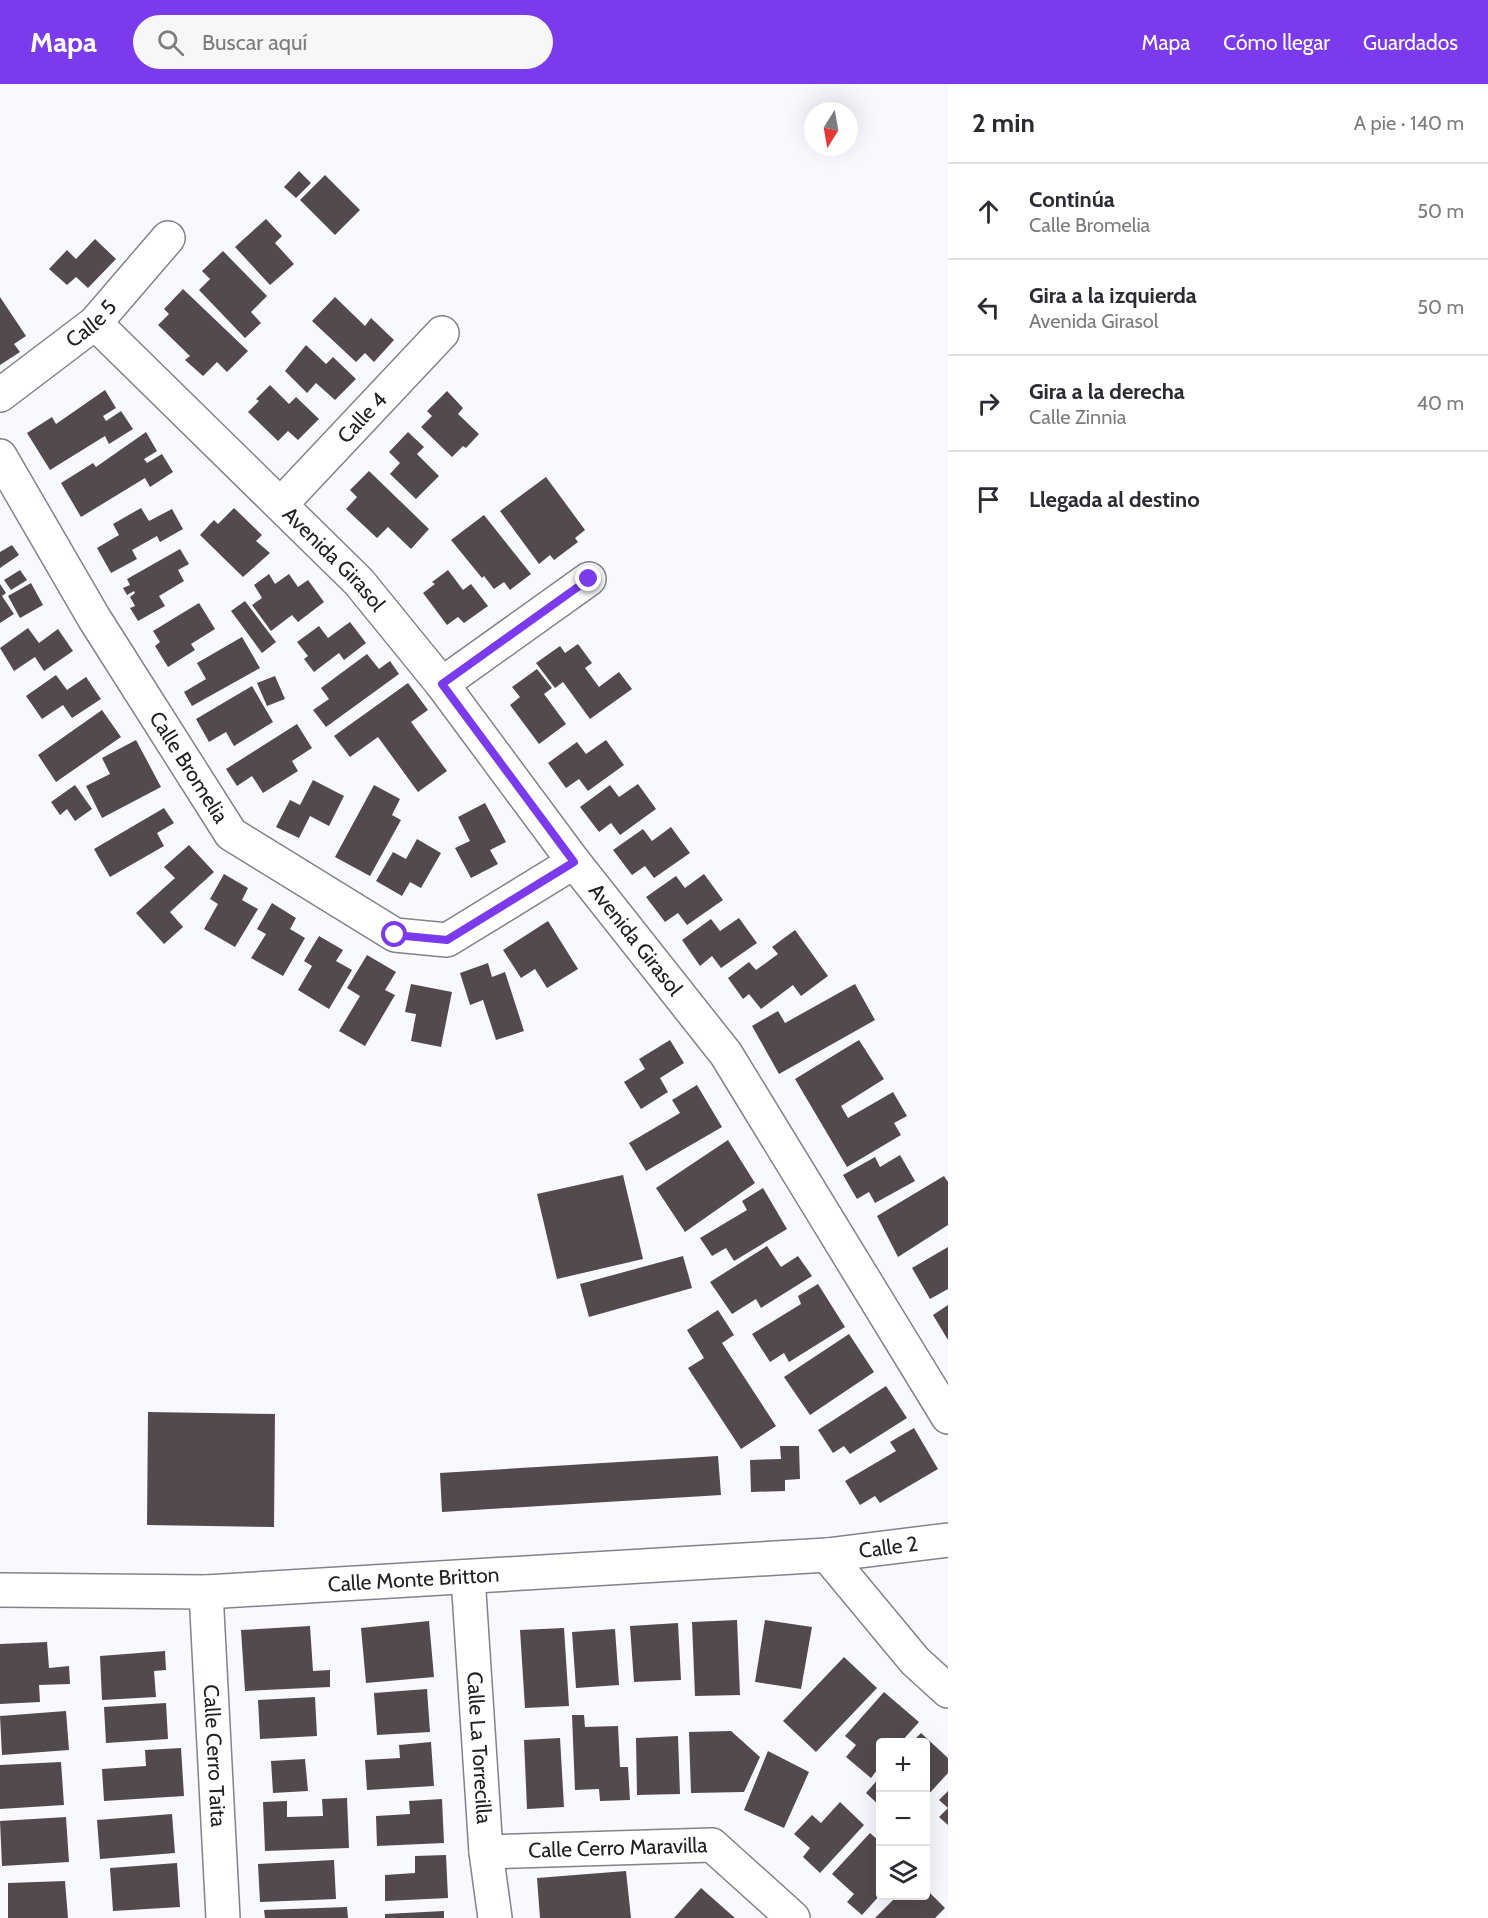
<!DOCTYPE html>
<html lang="es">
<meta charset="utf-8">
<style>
:root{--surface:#fff;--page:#f7f7f7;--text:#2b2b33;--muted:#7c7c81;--line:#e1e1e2;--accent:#7c3aed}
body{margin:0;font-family:Cabin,sans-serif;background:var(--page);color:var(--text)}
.controls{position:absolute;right:18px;bottom:18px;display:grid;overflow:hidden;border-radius:6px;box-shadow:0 6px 24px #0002}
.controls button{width:54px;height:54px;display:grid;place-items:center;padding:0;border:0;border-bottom:2px solid var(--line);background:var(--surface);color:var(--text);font:30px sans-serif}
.compass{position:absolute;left:804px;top:18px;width:54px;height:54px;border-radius:50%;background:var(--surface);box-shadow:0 6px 24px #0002;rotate:191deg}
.stop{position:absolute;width:18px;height:18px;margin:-14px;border:4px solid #7c3aed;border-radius:50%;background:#fff}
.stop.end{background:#7c3aed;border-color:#fff;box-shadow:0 2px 6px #0008}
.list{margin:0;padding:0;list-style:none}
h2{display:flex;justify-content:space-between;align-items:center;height:78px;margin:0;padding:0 24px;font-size:26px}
h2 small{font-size:20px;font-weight:400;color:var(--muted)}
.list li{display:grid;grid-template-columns:39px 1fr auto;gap:18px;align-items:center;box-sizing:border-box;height:96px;padding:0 24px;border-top:2px solid var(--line)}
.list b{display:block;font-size:22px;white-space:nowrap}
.list p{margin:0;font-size:20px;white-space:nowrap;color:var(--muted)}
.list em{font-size:20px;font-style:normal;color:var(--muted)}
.icon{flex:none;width:33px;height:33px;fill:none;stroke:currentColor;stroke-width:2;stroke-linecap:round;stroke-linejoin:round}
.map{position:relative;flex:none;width:948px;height:1834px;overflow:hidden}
header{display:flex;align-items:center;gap:36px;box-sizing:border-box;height:84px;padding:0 30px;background:var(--accent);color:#fff}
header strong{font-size:28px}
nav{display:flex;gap:33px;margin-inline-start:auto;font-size:21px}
.search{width:420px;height:54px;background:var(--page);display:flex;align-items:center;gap:15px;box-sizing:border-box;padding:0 21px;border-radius:33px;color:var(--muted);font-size:22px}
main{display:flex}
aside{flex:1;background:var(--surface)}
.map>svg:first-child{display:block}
.building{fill:#524a4d}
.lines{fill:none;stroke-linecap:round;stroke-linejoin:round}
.minor-casing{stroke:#81838b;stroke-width:36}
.minor{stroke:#fff;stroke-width:33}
.route{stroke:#7c3aed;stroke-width:8}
.labels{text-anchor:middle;stroke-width:6;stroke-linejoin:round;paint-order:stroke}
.street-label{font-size:21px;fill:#212124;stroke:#fff}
</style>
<header>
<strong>Mapa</strong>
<div class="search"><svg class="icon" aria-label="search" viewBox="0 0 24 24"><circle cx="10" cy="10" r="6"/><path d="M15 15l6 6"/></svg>Buscar aquí</div>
<nav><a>Mapa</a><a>Cómo llegar</a><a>Guardados</a></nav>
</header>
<main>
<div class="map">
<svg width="948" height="1834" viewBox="0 0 948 1834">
<rect width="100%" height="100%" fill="#f8f9fe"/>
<path class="building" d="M 299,87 L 311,99 L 296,114 L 284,103 Z
M 325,91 L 360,126 L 335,151 L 300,116 Z
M 266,135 L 282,152 L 275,159 L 294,180 L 270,201 L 235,163 Z
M 95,155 L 116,175 L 88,204 L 76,193 L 67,201 L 49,185 L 67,166 L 76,175 Z
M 223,167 L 267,212 L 251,228 L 261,239 L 245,254 L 199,206 L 210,195 L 202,187 Z
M 183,205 L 248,267 L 227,288 L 217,278 L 203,292 L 185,276 L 190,272 L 158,241 L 169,230 L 164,225 Z
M 0,213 L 26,252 L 14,260 L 20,268 L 0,281 Z
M 335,213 L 365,242 L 371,234 L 394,256 L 374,278 L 365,269 L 356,278 L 312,237 Z
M 306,261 L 326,280 L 333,273 L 356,295 L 335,316 L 316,299 L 307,309 L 285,287 Z
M 270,301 L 289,320 L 296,313 L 319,335 L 298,356 L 288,347 L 278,357 L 248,328 L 259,317 L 256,315 Z
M 105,306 L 116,324 L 103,332 L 106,337 L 121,327 L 133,345 L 109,360 L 105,352 L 50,386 L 27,349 L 52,333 L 56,340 Z
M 447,307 L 463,324 L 458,330 L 479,350 L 466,364 L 463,362 L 452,373 L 421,343 L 432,332 L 427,327 Z
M 146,348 L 157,367 L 144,375 L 147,379 L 162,370 L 173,388 L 150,403 L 145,394 L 81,433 L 61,399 L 93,379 L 96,383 Z
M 408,348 L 424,363 L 417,370 L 439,392 L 416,415 L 390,390 L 400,379 L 389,368 Z
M 369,387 L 429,445 L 411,465 L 388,443 L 377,454 L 346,425 L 357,413 L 350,406 Z
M 546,393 L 585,446 L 575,454 L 578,458 L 554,476 L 550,471 L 539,480 L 500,427 Z
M 141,424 L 149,437 L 172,425 L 183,445 L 160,458 L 157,452 L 132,466 L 137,475 L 111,489 L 97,464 L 119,451 L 113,440 Z
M 234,424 L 262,451 L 256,457 L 270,469 L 243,493 L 200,451 L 214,436 L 218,440 Z
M 484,431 L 531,490 L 510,506 L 504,498 L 494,505 L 484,492 L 482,494 L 451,456 Z
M 12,461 L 19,471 L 0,484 L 0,468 Z
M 180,465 L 189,480 L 178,486 L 184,497 L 159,512 L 165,522 L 138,537 L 130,524 L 135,522 L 130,513 L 135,509 L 134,507 L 127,511 L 123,504 L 130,501 L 127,495 Z
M 20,486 L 27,496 L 11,506 L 4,496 Z
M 448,486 L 463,506 L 471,500 L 488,522 L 464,539 L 458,533 L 447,541 L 423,509 L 435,500 L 432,498 Z
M 269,490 L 275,500 L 289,490 L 298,503 L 308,496 L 324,518 L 298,538 L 292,531 L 271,547 L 252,521 L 262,514 L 254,501 Z
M 31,499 L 43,521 L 20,534 L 8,512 Z
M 0,500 L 6,509 L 2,512 L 14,530 L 0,539 Z
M 245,517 L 276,558 L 262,569 L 231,527 Z
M 199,519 L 215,545 L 191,560 L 195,566 L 168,583 L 155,562 L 160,558 L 153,547 Z
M 350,538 L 366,559 L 344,576 L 339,569 L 314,588 L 304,575 L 308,572 L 297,558 L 319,542 L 328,554 Z
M 28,544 L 39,559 L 58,545 L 73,567 L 44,587 L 35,573 L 14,587 L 0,564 Z
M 242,553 L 260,584 L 192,622 L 184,608 L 206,595 L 197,579 Z
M 578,560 L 592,579 L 585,584 L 599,603 L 619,588 L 632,605 L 590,635 L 563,598 L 555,604 L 536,579 L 560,562 L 565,569 Z
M 367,570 L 379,585 L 390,577 L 399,590 L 326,643 L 313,626 L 329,615 L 321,604 Z
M 537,585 L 552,604 L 544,610 L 566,640 L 539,660 L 510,621 L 520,613 L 512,603 Z
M 56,591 L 67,606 L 86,593 L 101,615 L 72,634 L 63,621 L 42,635 L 26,612 Z
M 275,592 L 285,615 L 267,622 L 257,599 Z
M 408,599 L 428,626 L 411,638 L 447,687 L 418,708 L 378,653 L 350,673 L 334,652 Z
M 252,602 L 273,638 L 234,662 L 226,648 L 209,658 L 196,635 Z
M 102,626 L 121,653 L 56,698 L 38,671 Z
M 297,640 L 312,664 L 292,677 L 298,687 L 263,709 L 252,692 L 237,702 L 226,685 Z
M 136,656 L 161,703 L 102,734 L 86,702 L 110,690 L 102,674 Z
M 606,656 L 624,681 L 588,707 L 579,695 L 566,704 L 548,679 L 577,658 L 586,670 Z
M 313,696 L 344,712 L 329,742 L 310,732 L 299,754 L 276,743 L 290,716 L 300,721 Z
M 638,700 L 656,725 L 620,751 L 611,739 L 599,748 L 580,723 L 610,701 L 619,713 Z
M 75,701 L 92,725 L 75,737 L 67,725 L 60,731 L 51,718 Z
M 374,701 L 400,715 L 392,731 L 401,736 L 370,792 L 335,773 Z
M 485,719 L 506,758 L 490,766 L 498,780 L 471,794 L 455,764 L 470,757 L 458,733 Z
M 164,724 L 174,739 L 157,749 L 164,762 L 110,793 L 94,765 Z
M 671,743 L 690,769 L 654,794 L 645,782 L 632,791 L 613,766 L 643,745 L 652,757 Z
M 417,755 L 441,769 L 421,804 L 410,798 L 402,812 L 376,797 L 393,768 L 406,775 Z
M 189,761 L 214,788 L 170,828 L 183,843 L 164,860 L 136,829 L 175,794 L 164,783 Z
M 224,790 L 248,804 L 242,816 L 258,825 L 235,863 L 204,845 L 218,820 L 210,815 Z
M 704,790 L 723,816 L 687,841 L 678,829 L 665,838 L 646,813 L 676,792 L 685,804 Z
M 272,819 L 296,834 L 290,845 L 305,854 L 283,892 L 251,874 L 266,850 L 257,845 Z
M 739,834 L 757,859 L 721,884 L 712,872 L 700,882 L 682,856 L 711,835 L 720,847 Z
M 548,837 L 578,885 L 547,904 L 535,885 L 521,894 L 503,866 Z
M 795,846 L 828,892 L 801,912 L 793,901 L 761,925 L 749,910 L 743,915 L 728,894 L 749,878 L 756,886 L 778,870 L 772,863 Z
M 319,852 L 343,866 L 336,877 L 352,886 L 329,925 L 298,906 L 312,882 L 304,877 Z
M 367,871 L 396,888 L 385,906 L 395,911 L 365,962 L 339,947 L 360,912 L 347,904 Z
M 488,879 L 492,893 L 505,888 L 524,947 L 496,956 L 483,916 L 470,921 L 460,889 Z
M 411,900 L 452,908 L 441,963 L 411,957 L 416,930 L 405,928 Z
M 855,900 L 875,936 L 779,990 L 752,942 L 778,927 L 785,939 Z
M 670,956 L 684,979 L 660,994 L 668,1008 L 641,1025 L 624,998 L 645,985 L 639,975 Z
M 859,956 L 884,995 L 841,1022 L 848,1034 L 893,1008 L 907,1032 L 894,1039 L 901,1051 L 847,1083 L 795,995 Z
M 697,1001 L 722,1043 L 646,1087 L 629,1059 L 680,1029 L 672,1016 Z
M 728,1056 L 755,1099 L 685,1148 L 656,1104 Z
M 900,1071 L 915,1097 L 875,1119 L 869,1108 L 857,1115 L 843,1091 L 875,1073 L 880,1083 Z
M 623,1091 L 643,1175 L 557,1195 L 537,1110 Z
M 944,1092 L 948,1098 L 948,1141 L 898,1173 L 877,1132 Z
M 763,1104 L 787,1145 L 734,1177 L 726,1164 L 712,1172 L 700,1154 L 747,1126 L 742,1117 Z
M 767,1162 L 781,1183 L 798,1172 L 812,1192 L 761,1224 L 756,1215 L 732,1230 L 710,1198 Z
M 948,1163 L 948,1205 L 930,1215 L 912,1184 Z
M 683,1172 L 692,1204 L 589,1233 L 580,1200 Z
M 818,1200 L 845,1243 L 789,1278 L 784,1269 L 770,1278 L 752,1250 L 801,1220 L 798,1212 Z
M 948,1221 L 948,1256 L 933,1231 Z
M 718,1226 L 734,1251 L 722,1259 L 776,1342 L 741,1365 L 688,1284 L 704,1274 L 687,1246 Z
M 849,1250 L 874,1288 L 810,1331 L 784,1293 Z
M 886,1302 L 907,1334 L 850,1370 L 844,1362 L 833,1369 L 818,1346 Z
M 148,1328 L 275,1330 L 274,1443 L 147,1441 Z
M 914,1344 L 938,1385 L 880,1419 L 875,1412 L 860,1421 L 845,1397 L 896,1367 L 890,1358 Z
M 780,1362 L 799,1362 L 800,1395 L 785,1396 L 785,1407 L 751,1408 L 750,1376 L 781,1375 Z
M 718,1372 L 721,1411 L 442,1428 L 440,1389 Z
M 737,1536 L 740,1611 L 695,1612 L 692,1538 Z
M 765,1536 L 812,1543 L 801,1605 L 755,1598 Z
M 429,1537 L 434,1593 L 366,1599 L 361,1544 Z
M 678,1539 L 681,1596 L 634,1598 L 630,1542 Z
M 310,1542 L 313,1587 L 330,1586 L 330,1603 L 245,1607 L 241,1546 Z
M 564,1544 L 569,1622 L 525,1624 L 520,1546 Z
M 615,1545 L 619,1601 L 576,1604 L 572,1548 Z
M 47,1558 L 49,1584 L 69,1582 L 70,1600 L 39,1601 L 40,1618 L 0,1620 L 0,1560 Z
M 165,1567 L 166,1586 L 154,1587 L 156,1613 L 102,1616 L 100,1572 Z
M 844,1573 L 877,1604 L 816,1668 L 783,1637 Z
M 427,1605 L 430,1648 L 377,1651 L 374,1609 Z
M 884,1608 L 919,1638 L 901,1658 L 880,1658 L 880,1682 L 871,1694 L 846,1673 L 856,1661 L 845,1652 Z
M 315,1613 L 317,1652 L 260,1655 L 258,1616 Z
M 166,1619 L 168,1655 L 106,1659 L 104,1623 Z
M 66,1627 L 69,1666 L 2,1671 L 0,1632 Z
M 572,1631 L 584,1631 L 585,1643 L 618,1642 L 620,1683 L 628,1683 L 630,1716 L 600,1717 L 599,1705 L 575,1706 Z
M 731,1647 L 760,1673 L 744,1708 L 691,1709 L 689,1648 Z
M 921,1649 L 948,1674 L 948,1689 L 926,1713 L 926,1658 L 912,1658 Z
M 678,1652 L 680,1710 L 637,1711 L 636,1654 Z
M 560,1654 L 564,1723 L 527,1725 L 524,1656 Z
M 431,1658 L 434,1702 L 367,1706 L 365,1676 L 400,1674 L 399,1661 Z
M 181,1664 L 184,1712 L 104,1717 L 102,1685 L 146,1682 L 145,1666 Z
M 768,1667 L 809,1688 L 784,1744 L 744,1726 Z
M 305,1675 L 308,1707 L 273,1709 L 271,1677 Z
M 61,1678 L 64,1721 L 0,1725 L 0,1681 Z
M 880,1693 L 880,1722 L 866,1709 Z
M 948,1707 L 948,1741 L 939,1733 L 948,1724 L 939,1716 Z
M 347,1714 L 349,1764 L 265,1767 L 263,1718 L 287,1717 L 287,1733 L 323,1732 L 322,1715 Z
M 442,1715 L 444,1759 L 377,1762 L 376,1732 L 410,1730 L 409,1717 Z
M 840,1718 L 864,1741 L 820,1789 L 803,1773 L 810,1764 L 794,1750 L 812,1731 L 821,1739 Z
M 172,1730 L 175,1769 L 100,1775 L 97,1736 Z
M 66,1733 L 69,1778 L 2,1782 L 0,1737 Z
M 870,1749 L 880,1758 L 880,1811 L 862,1831 L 847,1818 L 854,1810 L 832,1790 Z
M 446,1771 L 448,1814 L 385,1817 L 385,1791 L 415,1789 L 415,1772 Z
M 334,1776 L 336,1815 L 260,1818 L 258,1780 Z
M 177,1779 L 180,1823 L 113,1827 L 110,1784 Z
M 626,1787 L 631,1834 L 540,1834 L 537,1794 Z
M 65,1797 L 68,1834 L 8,1834 L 8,1799 Z
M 701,1804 L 735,1834 L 674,1834 Z
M 926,1805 L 945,1824 L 935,1834 L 875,1834 L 897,1812 L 926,1812 Z
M 347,1823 L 348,1834 L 265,1834 L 264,1826 Z
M 444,1827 L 444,1834 L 385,1834 L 385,1830 Z"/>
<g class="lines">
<g class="minor-casing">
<g id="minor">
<path id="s1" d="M 95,239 L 359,498 L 442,600 L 574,778 L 726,970 L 948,1333"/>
<path id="s2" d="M 0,311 L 95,239 L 168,154"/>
<path id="s3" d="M 0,372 L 94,534 L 231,750 L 395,851 L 447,856 L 574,778"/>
<path id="s4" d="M 282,419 L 442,249"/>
<path d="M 442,600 L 589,495"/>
<path d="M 827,1471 L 915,1577 L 948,1607"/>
<path id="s5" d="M 468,1493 L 486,1768 L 495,1834"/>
<path id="s6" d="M 0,1506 L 206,1508 L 827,1471 L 948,1456"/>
<path id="s7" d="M 206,1508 L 223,1834"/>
<path id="s8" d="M 486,1768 L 712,1761 L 793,1834"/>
</g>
</g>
<use href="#minor" class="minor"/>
</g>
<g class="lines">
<path class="route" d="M 395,851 L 447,856 L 574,778 L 442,600 L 589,495"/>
</g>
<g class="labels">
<g class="street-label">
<text dy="7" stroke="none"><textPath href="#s2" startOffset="116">Calle 5</textPath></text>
<text dy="7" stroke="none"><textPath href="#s4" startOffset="117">Calle 4</textPath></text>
<text dy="7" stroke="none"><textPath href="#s1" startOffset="336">Avenida Girasol</textPath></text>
<text dy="7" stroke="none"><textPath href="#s3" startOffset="364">Calle Bromelia</textPath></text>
<text dy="7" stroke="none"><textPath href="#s1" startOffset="822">Avenida Girasol</textPath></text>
<text dy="7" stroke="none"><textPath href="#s6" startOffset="890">Calle 2</textPath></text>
<text dy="7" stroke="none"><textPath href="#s6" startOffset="414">Calle Monte Britton</textPath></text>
<text dy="7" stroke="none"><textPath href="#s5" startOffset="171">Calle La Torrecilla</textPath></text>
<text dy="7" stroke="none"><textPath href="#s7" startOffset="164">Calle Cerro Taita</textPath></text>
<text dy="7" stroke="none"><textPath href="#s8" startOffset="132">Calle Cerro Maravilla</textPath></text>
</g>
</g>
</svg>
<div class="controls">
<button>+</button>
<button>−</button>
<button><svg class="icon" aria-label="layers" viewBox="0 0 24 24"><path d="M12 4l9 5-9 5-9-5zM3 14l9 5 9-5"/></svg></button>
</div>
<svg class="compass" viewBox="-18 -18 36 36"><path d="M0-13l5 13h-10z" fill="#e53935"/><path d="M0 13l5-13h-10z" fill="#7c7c81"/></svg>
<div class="stop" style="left:395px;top:851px"></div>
<div class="stop end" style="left:589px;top:495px"></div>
</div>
<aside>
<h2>2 min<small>A pie · 140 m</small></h2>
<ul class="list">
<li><svg class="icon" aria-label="ahead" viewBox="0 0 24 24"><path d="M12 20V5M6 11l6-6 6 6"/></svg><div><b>Continúa</b><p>Calle Bromelia</p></div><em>50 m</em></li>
<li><svg class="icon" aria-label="left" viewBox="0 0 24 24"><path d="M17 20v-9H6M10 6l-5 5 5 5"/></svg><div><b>Gira a la izquierda</b><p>Avenida Girasol</p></div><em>50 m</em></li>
<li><svg class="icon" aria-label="right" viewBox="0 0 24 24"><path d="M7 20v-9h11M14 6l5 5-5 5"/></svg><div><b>Gira a la derecha</b><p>Calle Zinnia</p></div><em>40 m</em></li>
<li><svg class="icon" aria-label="arrive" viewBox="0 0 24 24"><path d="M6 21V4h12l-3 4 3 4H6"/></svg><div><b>Llegada al destino</b></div></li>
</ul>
</aside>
</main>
